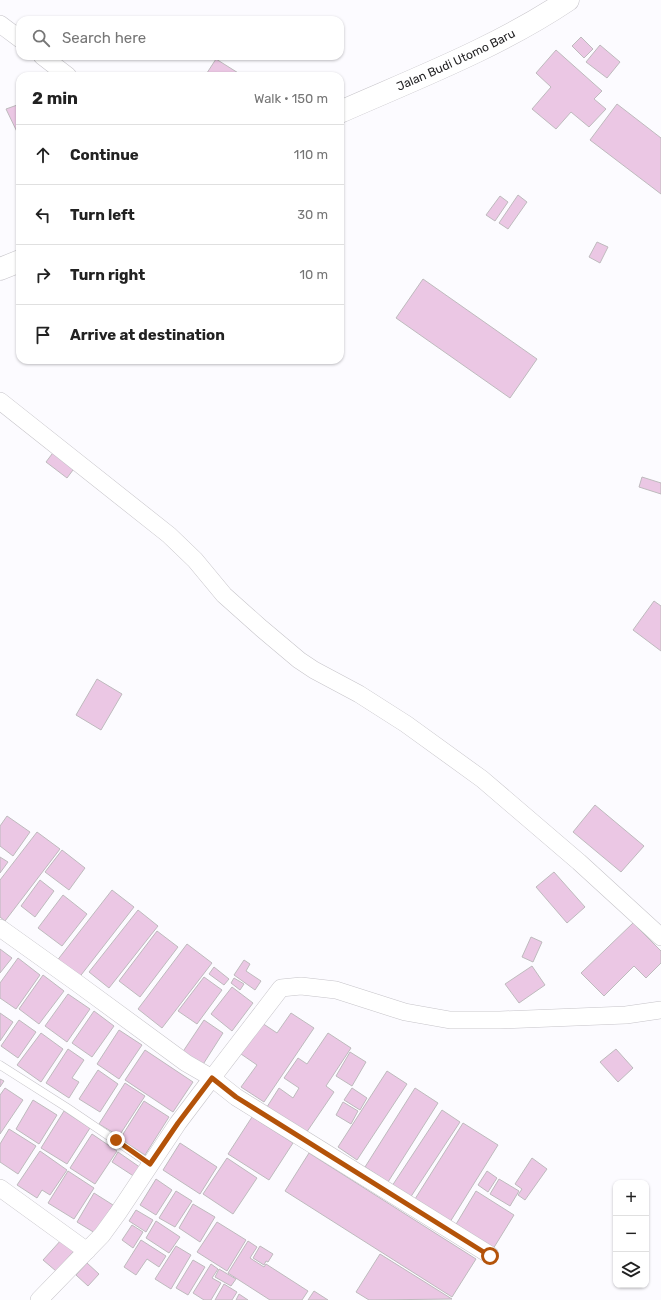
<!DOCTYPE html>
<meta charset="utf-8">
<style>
:root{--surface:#fff;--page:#f2f2f2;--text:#222;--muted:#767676;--line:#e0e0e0}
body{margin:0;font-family:Rubik,sans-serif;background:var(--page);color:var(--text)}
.controls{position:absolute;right:12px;bottom:12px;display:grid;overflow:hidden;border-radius:8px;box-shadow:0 1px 3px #0004}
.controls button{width:36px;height:36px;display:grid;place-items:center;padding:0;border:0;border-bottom:1px solid var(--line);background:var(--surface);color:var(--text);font:20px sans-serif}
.stop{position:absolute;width:12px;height:12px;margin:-9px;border:3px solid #b45309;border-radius:50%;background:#fff}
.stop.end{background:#b45309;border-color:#fff;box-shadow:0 1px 4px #0008}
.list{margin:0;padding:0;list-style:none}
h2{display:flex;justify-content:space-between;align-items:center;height:52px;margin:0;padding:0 16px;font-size:17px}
h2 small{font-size:13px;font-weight:400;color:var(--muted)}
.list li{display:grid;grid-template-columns:26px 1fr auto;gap:12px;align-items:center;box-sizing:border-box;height:60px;padding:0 16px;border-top:1px solid var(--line)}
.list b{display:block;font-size:15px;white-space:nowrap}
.list em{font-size:13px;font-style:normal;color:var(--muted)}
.icon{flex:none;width:22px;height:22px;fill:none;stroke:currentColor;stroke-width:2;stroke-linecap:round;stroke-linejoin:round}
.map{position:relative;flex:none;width:661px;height:1300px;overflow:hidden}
.search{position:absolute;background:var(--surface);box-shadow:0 1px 3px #0004;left:16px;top:16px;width:328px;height:44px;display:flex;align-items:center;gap:10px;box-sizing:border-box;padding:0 14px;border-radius:12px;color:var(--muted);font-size:15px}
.panel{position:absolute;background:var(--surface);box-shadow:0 1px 3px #0004;left:16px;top:72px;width:328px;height:292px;border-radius:12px}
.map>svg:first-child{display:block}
.building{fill:#ebc7e4;stroke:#bebabd}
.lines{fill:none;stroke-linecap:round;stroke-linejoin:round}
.lane-casing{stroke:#c6c4c9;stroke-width:9}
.street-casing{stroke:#c6c4c9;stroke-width:18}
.secondary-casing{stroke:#c6c4c9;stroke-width:23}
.lane{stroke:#fff;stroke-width:8}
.street{stroke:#fff;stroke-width:17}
.secondary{stroke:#fff;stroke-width:22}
.route{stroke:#b45309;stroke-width:5}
.labels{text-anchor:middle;stroke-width:4;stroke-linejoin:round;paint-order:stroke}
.street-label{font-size:12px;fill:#1f1e20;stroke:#fcfbff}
</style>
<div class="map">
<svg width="661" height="1300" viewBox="0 0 661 1300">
<rect width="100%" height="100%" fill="#fcfbff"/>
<path class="building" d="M 581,37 L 593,49 L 584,58 L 572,46 Z
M 600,45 L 620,62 L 607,78 L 586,62 Z
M 556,50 L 602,91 L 594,99 L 606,109 L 589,127 L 571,112 L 556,129 L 532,109 L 551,87 L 536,73 Z
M 216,59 L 243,76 L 205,76 Z
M 20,104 L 20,138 L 6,109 Z
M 617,104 L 661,138 L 661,194 L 590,140 Z
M 518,195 L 527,202 L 508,229 L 499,223 Z
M 500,196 L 508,202 L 495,221 L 486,215 Z
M 597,242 L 608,247 L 600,263 L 589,257 Z
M 423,279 L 537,359 L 510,398 L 396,318 Z
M 55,450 L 76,466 L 67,478 L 46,462 Z
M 642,477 L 661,483 L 661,494 L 639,487 Z
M 654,601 L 661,606 L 661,651 L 633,630 Z
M 97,679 L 122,694 L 101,730 L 76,715 Z
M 595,805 L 644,846 L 621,872 L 573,832 Z
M 7,816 L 30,832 L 13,856 L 0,846 L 0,826 Z
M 37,832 L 60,849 L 5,921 L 0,917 L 0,880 Z
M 62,850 L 85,868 L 69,890 L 45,872 Z
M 0,857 L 8,862 L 0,873 Z
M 554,872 L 585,907 L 567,923 L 536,887 Z
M 40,880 L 54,891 L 35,917 L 21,906 Z
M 112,890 L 134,907 L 78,979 L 56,962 Z
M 63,895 L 87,914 L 62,946 L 38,928 Z
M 138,910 L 158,926 L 109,988 L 89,972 Z
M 633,923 L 661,951 L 661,963 L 646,978 L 634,966 L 604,996 L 581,973 Z
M 157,931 L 178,947 L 140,997 L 119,981 Z
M 531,937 L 542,942 L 533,962 L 522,957 Z
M 187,944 L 212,963 L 162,1028 L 138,1009 Z
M 0,949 L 12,958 L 0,973 Z
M 18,958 L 40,975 L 16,1009 L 0,998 L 0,983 Z
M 244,960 L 250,964 L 246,971 L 261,981 L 255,990 L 234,975 Z
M 532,966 L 545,985 L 519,1003 L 505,984 Z
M 214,967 L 229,979 L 224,985 L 209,974 Z
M 43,975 L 64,991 L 39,1024 L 19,1009 Z
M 204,977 L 222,990 L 197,1024 L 178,1011 Z
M 234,978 L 244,984 L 240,990 L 231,983 Z
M 232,987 L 253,1003 L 232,1031 L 211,1014 Z
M 68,994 L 90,1009 L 67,1042 L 45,1026 Z
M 94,1011 L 114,1026 L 92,1057 L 72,1043 Z
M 0,1013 L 13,1022 L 0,1041 Z
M 291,1013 L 314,1028 L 264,1102 L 241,1087 L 257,1065 L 241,1054 L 262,1023 L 277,1033 Z
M 19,1020 L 36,1032 L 18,1058 L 1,1046 Z
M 204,1020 L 223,1033 L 202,1066 L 182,1053 Z
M 119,1030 L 142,1045 L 119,1079 L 97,1064 Z
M 41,1033 L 63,1049 L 41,1082 L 17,1065 Z
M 328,1033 L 351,1048 L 326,1086 L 334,1092 L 304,1136 L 265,1110 L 279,1088 L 293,1098 L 299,1088 L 284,1078 L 298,1058 L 307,1064 Z
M 68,1049 L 84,1060 L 72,1078 L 79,1082 L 69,1098 L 46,1083 Z
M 616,1049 L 633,1068 L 618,1082 L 600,1062 Z
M 145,1050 L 193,1082 L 173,1112 L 125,1080 Z
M 350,1052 L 366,1062 L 352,1086 L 336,1076 Z
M 98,1070 L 118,1084 L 100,1112 L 79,1099 Z
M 387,1071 L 407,1084 L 357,1160 L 338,1147 Z
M 0,1079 L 4,1081 L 0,1087 Z
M 125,1083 L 145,1096 L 119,1136 L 99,1124 Z
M 5,1088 L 23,1100 L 0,1134 L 0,1095 Z
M 352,1088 L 367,1098 L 360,1110 L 344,1100 Z
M 415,1088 L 438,1103 L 388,1182 L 365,1167 Z
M 33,1100 L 57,1115 L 39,1144 L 16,1129 Z
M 144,1101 L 169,1117 L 145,1155 L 120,1139 Z
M 343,1102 L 358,1111 L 351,1124 L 336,1115 Z
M 442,1110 L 460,1122 L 410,1198 L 392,1186 Z
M 64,1111 L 90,1128 L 67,1164 L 41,1148 Z
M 252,1117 L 293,1143 L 269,1180 L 228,1154 Z
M 463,1123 L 498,1145 L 450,1222 L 415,1199 Z
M 9,1129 L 36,1146 L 18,1174 L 0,1162 L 0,1144 Z
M 92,1134 L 117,1151 L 95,1184 L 70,1168 Z
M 180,1143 L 217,1167 L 200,1194 L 163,1170 Z
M 40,1151 L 67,1170 L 50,1195 L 42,1190 L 37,1198 L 17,1185 Z
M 118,1152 L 141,1168 L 135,1177 L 112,1162 Z
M 309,1153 L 476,1259 L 452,1297 L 285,1191 Z
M 227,1158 L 257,1178 L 233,1214 L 203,1194 Z
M 532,1158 L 547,1169 L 525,1200 L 518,1195 L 522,1189 L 515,1184 Z
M 68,1171 L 94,1188 L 74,1219 L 48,1203 Z
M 487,1171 L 497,1178 L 488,1192 L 478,1185 Z
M 156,1179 L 172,1190 L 156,1215 L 140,1205 Z
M 499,1179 L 519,1191 L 510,1206 L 490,1194 Z
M 176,1191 L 192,1201 L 175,1227 L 159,1218 Z
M 476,1191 L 514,1215 L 493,1249 L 455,1226 Z
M 94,1193 L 113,1205 L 95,1233 L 77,1222 Z
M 193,1204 L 215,1217 L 200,1242 L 179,1228 Z
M 136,1210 L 153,1220 L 146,1232 L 129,1221 Z
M 156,1221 L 180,1237 L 169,1253 L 146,1238 Z
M 217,1222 L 246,1240 L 227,1271 L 197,1252 Z
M 132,1225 L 143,1232 L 133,1248 L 122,1240 Z
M 62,1239 L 75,1250 L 56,1271 L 43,1260 Z
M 141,1240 L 166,1256 L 159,1267 L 147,1259 L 136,1275 L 124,1267 Z
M 248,1241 L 257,1247 L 250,1258 L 264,1267 L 266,1264 L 308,1291 L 302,1300 L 270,1300 L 228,1273 Z
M 176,1246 L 191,1255 L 171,1289 L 155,1279 Z
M 260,1246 L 273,1254 L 268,1262 L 266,1261 L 264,1265 L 253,1258 Z
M 380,1254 L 452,1299 L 369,1300 L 356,1292 Z
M 193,1260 L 205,1267 L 188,1295 L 176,1288 Z
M 87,1263 L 99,1274 L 88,1286 L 76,1275 Z
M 211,1264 L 218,1269 L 212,1278 L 221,1283 L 211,1300 L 204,1300 L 193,1293 Z
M 219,1269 L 236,1279 L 231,1286 L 215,1277 Z
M 224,1284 L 237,1292 L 232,1300 L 215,1300 Z
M 314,1291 L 328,1300 L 308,1300 Z
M 239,1294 L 248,1300 L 236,1300 Z"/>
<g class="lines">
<g class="lane-casing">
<path id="lane" d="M 0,1065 L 66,1107 L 150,1164"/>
</g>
<g class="street-casing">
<path id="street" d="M 0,24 L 20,39
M 42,56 L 68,76
M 0,401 L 169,535 L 195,560 L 224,595 L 261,628 L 299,660 L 314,670 L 359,694 L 406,724 L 482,779 L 579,862 L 661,937
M 0,928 L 77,983 L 186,1063 L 212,1078 L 178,1123 L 118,1213 L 102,1235 L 39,1300
M 0,1188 L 87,1251
M 490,1255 L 236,1097 L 212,1078 L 281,988 L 301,986 L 336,990 L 405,1012 L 450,1020 L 500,1020 L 626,1015 L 661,1010"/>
</g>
<g class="secondary-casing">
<g id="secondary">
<path id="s1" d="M 340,112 C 417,78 498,47 568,0"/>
<path d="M 0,269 L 20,261"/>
</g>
</g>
<use href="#lane" class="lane"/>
<use href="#street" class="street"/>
<use href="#secondary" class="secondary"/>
</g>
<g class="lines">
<path class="route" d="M 116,1140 L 150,1164 L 178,1123 L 212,1078 L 236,1097 L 490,1256"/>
</g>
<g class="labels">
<g class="street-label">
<text dy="4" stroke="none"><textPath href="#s1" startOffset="127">Jalan Budi Utomo Baru</textPath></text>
</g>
</g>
</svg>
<div class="controls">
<button>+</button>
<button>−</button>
<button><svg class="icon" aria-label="layers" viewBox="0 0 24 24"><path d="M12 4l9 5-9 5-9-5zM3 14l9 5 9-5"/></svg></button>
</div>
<div class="stop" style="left:490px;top:1256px"></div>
<div class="stop end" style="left:116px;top:1140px"></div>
<div class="search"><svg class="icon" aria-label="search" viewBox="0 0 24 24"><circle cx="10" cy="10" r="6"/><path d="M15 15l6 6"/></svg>Search here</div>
<section class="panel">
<h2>2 min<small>Walk · 150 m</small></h2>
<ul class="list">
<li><svg class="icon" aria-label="ahead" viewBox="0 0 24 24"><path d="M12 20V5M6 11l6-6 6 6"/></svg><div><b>Continue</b></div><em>110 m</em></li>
<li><svg class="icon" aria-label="left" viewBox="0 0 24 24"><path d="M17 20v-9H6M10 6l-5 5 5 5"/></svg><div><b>Turn left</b></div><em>30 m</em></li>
<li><svg class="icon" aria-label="right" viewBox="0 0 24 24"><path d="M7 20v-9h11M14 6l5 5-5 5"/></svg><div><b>Turn right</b></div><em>10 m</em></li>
<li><svg class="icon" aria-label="arrive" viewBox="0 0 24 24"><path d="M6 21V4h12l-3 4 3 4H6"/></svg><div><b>Arrive at destination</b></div></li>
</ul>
</section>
</div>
